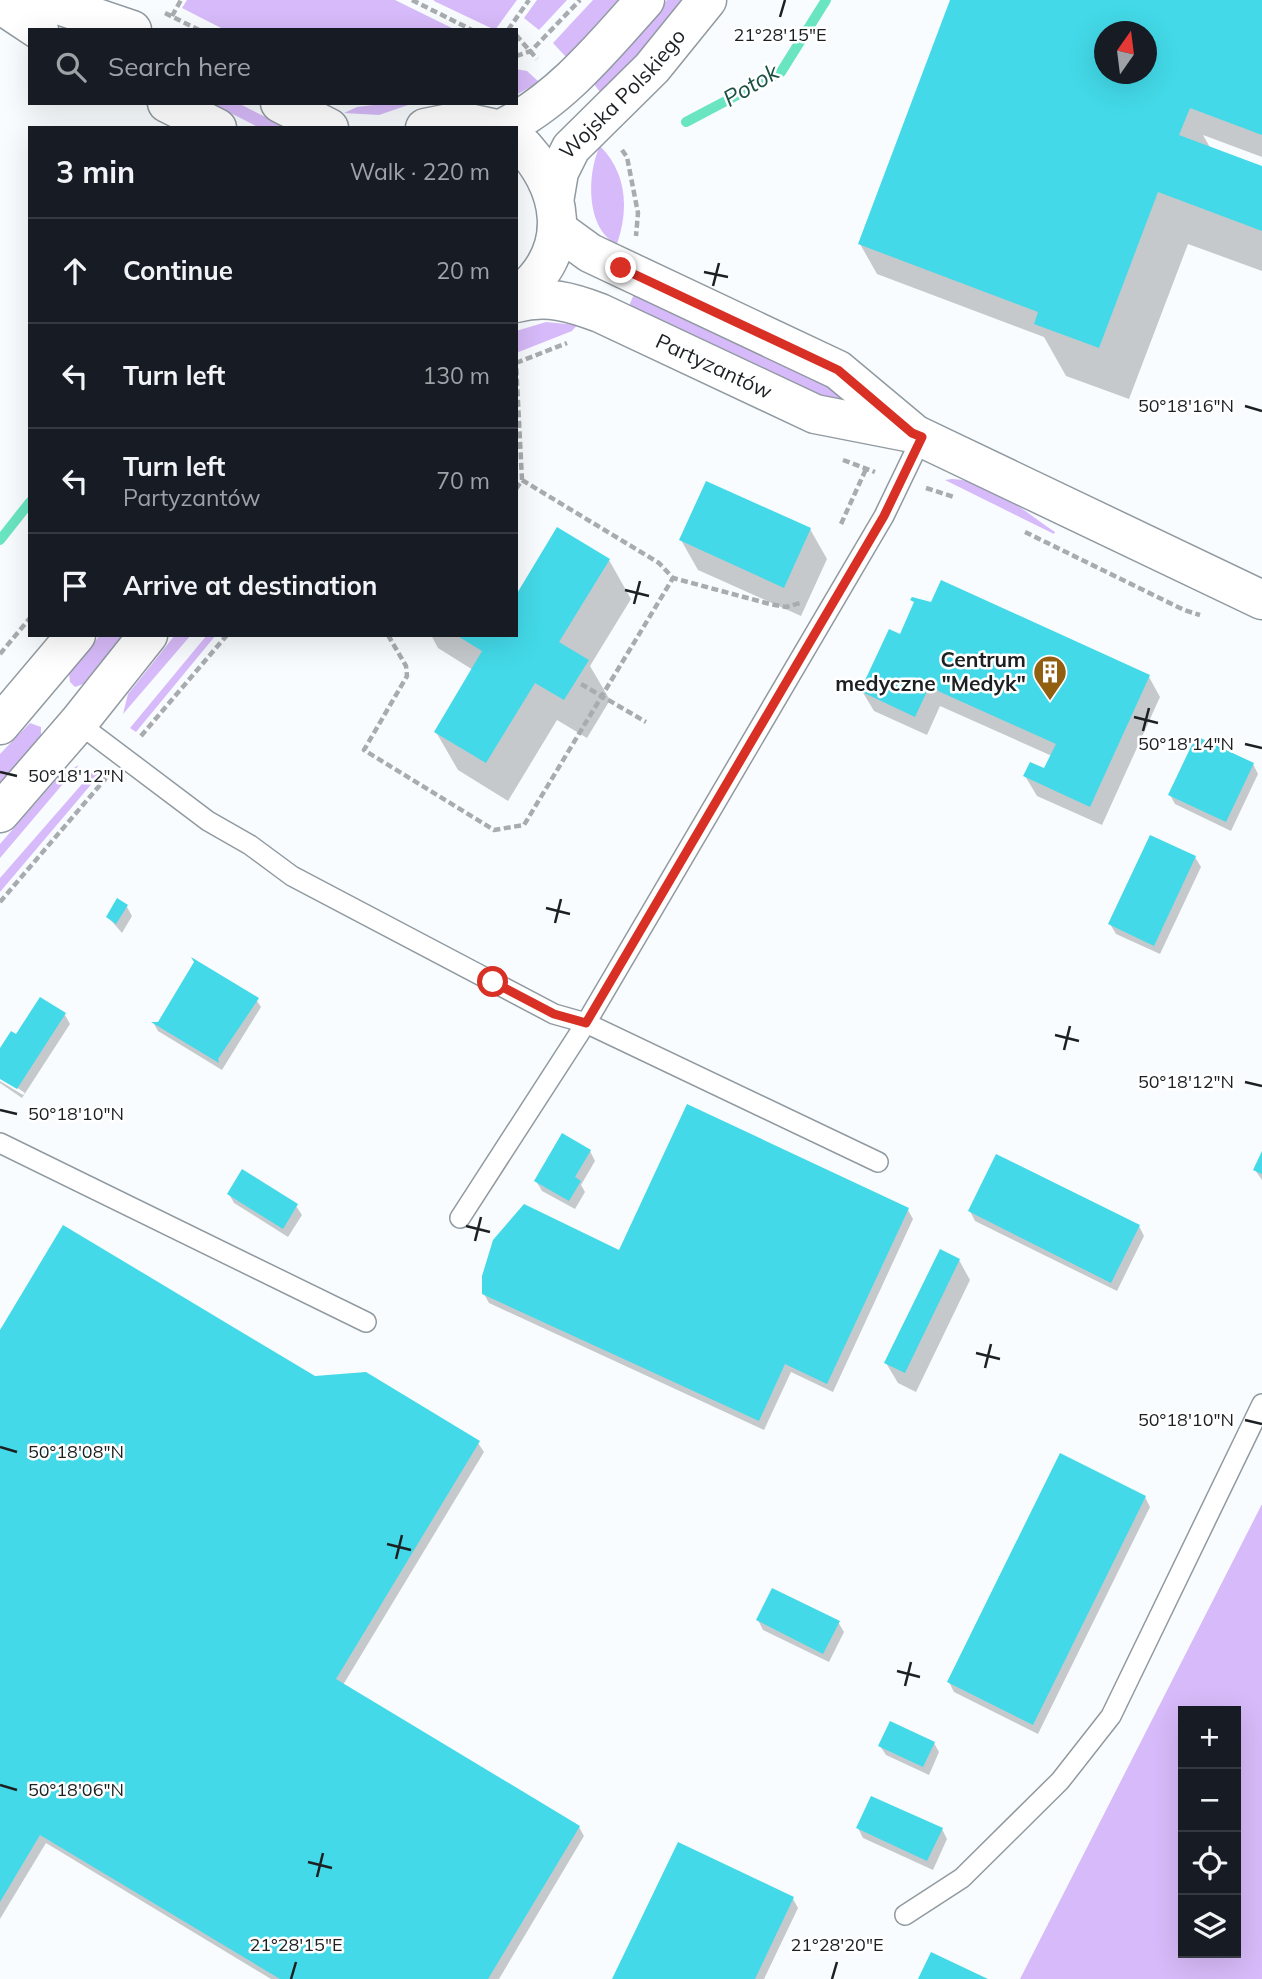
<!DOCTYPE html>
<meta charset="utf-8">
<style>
:root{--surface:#171b24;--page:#20242c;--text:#f1f3f6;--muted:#9ea1a6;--line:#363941}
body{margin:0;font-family:Mulish,sans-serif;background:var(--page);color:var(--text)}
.controls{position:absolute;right:21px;bottom:21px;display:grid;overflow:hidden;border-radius:0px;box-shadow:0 7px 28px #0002}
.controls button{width:63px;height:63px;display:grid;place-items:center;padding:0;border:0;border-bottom:2px solid var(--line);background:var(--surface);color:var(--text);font:35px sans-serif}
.compass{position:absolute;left:1094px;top:21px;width:63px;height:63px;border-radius:50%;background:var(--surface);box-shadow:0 7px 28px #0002;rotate:14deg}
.stop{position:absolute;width:21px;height:21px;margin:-16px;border:5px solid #d93025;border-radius:50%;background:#fff}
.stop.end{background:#d93025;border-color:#fff;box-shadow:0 2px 7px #0008}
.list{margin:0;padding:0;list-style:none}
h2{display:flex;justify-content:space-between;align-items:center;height:91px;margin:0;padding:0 28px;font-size:30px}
h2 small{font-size:23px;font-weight:400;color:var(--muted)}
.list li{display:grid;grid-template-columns:46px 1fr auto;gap:21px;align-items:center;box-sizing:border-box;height:105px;padding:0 28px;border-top:2px solid var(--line)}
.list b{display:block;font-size:26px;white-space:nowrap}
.list p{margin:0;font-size:23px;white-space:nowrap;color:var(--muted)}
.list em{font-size:23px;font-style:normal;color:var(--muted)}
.icon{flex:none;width:38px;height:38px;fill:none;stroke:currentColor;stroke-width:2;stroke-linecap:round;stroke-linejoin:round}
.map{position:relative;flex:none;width:1262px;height:1979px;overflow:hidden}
.search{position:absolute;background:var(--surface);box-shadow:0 7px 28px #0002;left:28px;top:28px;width:490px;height:77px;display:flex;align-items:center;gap:18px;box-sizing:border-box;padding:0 24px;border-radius:0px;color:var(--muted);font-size:26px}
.panel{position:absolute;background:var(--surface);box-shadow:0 7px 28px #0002;left:28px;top:126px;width:490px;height:511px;border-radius:0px}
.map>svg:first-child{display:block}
.green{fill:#d7baf9;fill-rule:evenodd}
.shadow{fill:#0003;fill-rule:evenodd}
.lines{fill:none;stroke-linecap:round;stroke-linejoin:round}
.stream{stroke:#6ae5c1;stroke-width:10}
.building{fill:#43d9e8;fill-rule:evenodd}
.lane-casing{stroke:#909aa0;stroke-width:22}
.secondary-casing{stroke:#909aa0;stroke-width:41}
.path{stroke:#a8acaf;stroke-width:4.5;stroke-dasharray:7 3.5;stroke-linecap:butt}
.lane{stroke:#fff;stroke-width:19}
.secondary{stroke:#fff;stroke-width:38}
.route{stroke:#d93025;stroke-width:9}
.ticks{fill:none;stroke:#1c2022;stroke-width:2.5}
.labels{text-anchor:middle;stroke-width:5;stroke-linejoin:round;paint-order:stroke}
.street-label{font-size:21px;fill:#1c2022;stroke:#fff}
.poi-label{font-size:21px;font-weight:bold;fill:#1c2022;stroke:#fff;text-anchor:end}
.water-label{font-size:23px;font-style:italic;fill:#1c5142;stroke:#fff}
.ticks-label{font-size:18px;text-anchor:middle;fill:#1c2022;stroke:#fff;stroke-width:5;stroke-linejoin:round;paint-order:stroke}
</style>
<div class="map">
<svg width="1262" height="1979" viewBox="0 0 1262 1979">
<rect width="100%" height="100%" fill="#f8fcff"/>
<path class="green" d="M 187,0 L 395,0 L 456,30 L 225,30 L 182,8 Z
M 517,0 L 495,30 L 434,1 L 434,0 Z
M 537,0 L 567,0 L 539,30 L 524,18 Z
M 593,0 L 618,0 L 566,57 L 553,43 Z
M 667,0 L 684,0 L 641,51 L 600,92 L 593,83 L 640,35 Z
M 516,69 L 527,71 L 539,82 L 516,95 Z
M 211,103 L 238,103 L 287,128 L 260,128 Z
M 390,103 L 414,103 L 379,115 L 344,113 L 357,107 Z
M 600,146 C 627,173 629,209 617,244 C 585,229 587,172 600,146 Z
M 634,294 L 850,397 L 845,407 L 629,306 Z
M 546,322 L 577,325 L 572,331 L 516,353 L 516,331 Z
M 952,479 C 990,480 1025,512 1055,532 L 1054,534 L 945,480 Z
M 100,635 L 126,635 L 86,683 L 75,687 L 70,682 L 69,674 Z
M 175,635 L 191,635 L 123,714 L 128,694 Z
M 207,635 L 216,635 L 136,732 L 130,728 Z
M 30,723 L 41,727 L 41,736 L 0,784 L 0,754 Z
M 79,765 L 0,858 L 0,844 L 60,775 Z
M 96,768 L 100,769 L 100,774 L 0,892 L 0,878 Z
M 1262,1504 L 1262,1979 L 1020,1979 ZM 1183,1711 L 1236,1711 L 1236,1953 L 1183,1953 Z"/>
<path class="shadow" d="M 952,0 L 1262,0 L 1262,157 L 1203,135 L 1211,149 L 1262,168 L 1262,271 L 1188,244 L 1129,399 L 1066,376 L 1044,337 L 877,274 L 860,244 ZM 1104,32 L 1146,32 L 1146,74 L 1104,74 Z
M 810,529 L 827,559 L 801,616 L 698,570 L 681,540 Z
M 609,560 L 631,599 L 590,666 L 610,700 L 587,738 L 557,720 L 508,801 L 458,770 L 436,732 L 473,670 L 438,648 L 431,635 L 516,635 Z
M 901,637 L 1149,677 L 1160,697 L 1102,825 L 1037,796 L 1025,776 L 1045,771 L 1052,756 L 940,706 L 927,735 L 874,711 L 862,691 Z
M 1253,764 L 1258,774 L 1231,831 L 1175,804 L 1170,795 Z
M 1195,857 L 1201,867 L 1160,954 L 1116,934 L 1110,924 Z
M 127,907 L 132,916 L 122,933 L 108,917 Z
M 255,998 L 261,1007 L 222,1070 L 158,1031 L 154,1024 Z
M 65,1015 L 70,1024 L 22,1098 L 0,1083 L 0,1081 L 23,1095 L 25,1093 L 0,1076 L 0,1051 L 16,1036 Z
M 590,1151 L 595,1161 L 581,1185 L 585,1192 L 575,1209 L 542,1191 L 536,1181 Z
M 1262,1155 L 1262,1180 L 1255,1170 Z
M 229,1194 L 296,1206 L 302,1215 L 288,1237 L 234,1203 Z
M 908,1210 L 913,1219 L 833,1392 L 791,1372 L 764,1430 L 489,1303 L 484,1294 Z
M 970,1211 L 1139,1226 L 1144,1236 L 1117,1291 L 975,1221 Z
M 959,1260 L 970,1280 L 916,1392 L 898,1383 L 886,1363 Z
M 0,1333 L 315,1378 L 478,1443 L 484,1452 L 343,1685 L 579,1827 L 584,1836 L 499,1979 L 271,1979 L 46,1843 L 0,1919 Z
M 1145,1497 L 1150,1507 L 1038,1734 L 954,1692 L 949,1682 Z
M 758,1620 L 838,1622 L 844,1632 L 829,1662 L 763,1630 Z
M 934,1743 L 939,1752 L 929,1775 L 886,1755 L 880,1746 Z
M 858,1828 L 942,1829 L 947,1839 L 933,1870 L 863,1838 Z
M 793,1899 L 798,1908 L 764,1979 L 614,1979 Z"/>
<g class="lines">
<path class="stream" d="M 686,122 L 781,72 L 826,0
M 0,540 L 30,502"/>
</g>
<path class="building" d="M 950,0 L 1262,0 L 1262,135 L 1190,108 L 1179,135 L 1262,166 L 1262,231 L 1158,192 L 1099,348 L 1034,324 L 1038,312 L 858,244 ZM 1104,32 L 1146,32 L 1146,74 L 1104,74 Z
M 706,481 L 811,528 L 784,588 L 679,540 Z
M 557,527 L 610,559 L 559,642 L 589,660 L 564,700 L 535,683 L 486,763 L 434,732 L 482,651 L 456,635 L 516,635 L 516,595 Z
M 941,580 L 1150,675 L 1090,807 L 1023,776 L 1030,762 L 1044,768 L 1056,744 L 929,687 L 915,717 L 860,691 L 889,629 L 900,634 L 914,602 L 910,600 L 912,597 L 931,602 Z
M 1196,736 L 1254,763 L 1226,822 L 1168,795 Z
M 1150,835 L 1196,856 L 1154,946 L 1108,924 Z
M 117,898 L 128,905 L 116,924 L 106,917 Z
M 191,957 L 259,998 L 218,1059 L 219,1063 L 151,1022 L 158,1022 L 194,962 Z
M 40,997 L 66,1013 L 17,1089 L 0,1079 L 0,1048 L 11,1031 L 16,1034 Z
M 687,1104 L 909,1208 L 827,1384 L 785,1364 L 759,1421 L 482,1294 L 482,1276 L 493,1240 L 524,1204 L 619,1250 Z
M 562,1133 L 591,1150 L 575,1177 L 581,1181 L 569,1201 L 534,1181 Z
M 1262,1151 L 1262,1174 L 1253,1170 Z
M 996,1154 L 1140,1225 L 1111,1283 L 968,1211 Z
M 242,1169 L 298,1204 L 283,1229 L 227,1194 Z
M 63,1225 L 315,1376 L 366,1372 L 480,1441 L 336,1679 L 580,1826 L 488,1979 L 280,1979 L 40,1835 L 0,1902 L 0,1330 Z
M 940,1249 L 960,1259 L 905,1373 L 884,1363 Z
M 1060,1453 L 1146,1496 L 1033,1725 L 947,1682 Z
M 772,1588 L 840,1621 L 823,1654 L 756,1620 Z
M 890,1721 L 935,1742 L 923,1767 L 878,1746 Z
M 871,1796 L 943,1828 L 927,1861 L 856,1828 Z
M 678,1842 L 794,1897 L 755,1979 L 612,1979 Z
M 931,1952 L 988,1979 L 918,1979 Z"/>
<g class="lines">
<g class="lane-casing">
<path id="lane" d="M 78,723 L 208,821 L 250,845 L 292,876 L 554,1014 L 586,1023 L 884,516 L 922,437
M 0,1143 L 366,1322
M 460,1218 L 586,1023 L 878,1162
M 905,1915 L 962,1878 L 1060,1781 L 1111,1716 L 1262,1404"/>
</g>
<g class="secondary-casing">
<g id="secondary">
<path d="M 44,0 L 132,30"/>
<path d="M 0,4 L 39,30"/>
<path d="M 167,103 L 217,128"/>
<path d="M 280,103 L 329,128"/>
<path d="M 425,128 L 460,121 L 492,128"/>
<path d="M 503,128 C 560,100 603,47 645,0"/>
<path d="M 516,139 C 565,186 576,252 516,297"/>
<path id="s1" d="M 555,196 L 559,172 L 571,148 L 652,68 L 707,0"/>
<path d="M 557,229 L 590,253 L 838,370 L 911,431"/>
<path id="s2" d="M 516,303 C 547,295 571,302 600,313 L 815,414 L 912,433 L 1262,600"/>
<path d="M 0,725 L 76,635"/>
<path d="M 0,813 L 78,723 L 148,635"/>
</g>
</g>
<path class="path" d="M 412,0 L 472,30
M 165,13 L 199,30
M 172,16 L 181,0
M 508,30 L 529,0
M 516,35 L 537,59
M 516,56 L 531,51 L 580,0
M 622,150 L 627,157 L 638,213 L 636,236
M 516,363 L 567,343
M 843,460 L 875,472
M 522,480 L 659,563 L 673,578 L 770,604 L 786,607 L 800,603
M 926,488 L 954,497
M 516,489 L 522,480 L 516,363
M 841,524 L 866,469
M 1025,532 L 1184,610 L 1200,615
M 388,635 L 406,666 L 407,676 L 364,750 L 494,830 L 524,825 L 673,578
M 0,654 L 30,618
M 581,684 L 646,722
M 141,736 L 227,635
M 0,902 L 106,778"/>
<use href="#lane" class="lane"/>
<use href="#secondary" class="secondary"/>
</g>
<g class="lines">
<path class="route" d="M 493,982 L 554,1014 L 586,1023 L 884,516 L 922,437 L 912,433 L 838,370 L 621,268"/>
</g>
<path class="ticks" d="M 780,17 L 785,0M 704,272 L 728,277M 713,286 L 719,263M 1245,406 L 1262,411M 625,590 L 649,596M 634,604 L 640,581M 1134,717 L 1158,723M 1143,731 L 1149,708M 1245,744 L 1262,748M 0,772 L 17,776M 546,908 L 570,914M 555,923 L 561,899M 1055,1035 L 1079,1041M 1064,1050 L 1070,1026M 1245,1082 L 1262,1086M 0,1110 L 17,1114M 466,1226 L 490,1232M 475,1241 L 481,1217M 976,1353 L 1000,1359M 985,1368 L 991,1344M 1245,1420 L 1262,1424M 0,1447 L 17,1452M 387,1544 L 411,1550M 396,1559 L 402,1535M 897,1671 L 920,1677M 905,1686 L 911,1662M 0,1785 L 17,1790M 308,1862 L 332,1868M 317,1877 L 323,1853M 291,1979 L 296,1962M 832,1979 L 837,1962"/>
<defs>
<g id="building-pin" transform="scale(1.75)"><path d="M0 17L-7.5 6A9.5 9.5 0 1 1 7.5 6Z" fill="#925e10" stroke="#fff"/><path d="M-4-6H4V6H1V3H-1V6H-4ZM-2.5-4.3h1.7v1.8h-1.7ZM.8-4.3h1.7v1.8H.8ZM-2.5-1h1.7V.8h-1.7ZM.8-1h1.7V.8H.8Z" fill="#fff"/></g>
</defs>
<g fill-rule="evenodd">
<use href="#building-pin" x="1050" y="672"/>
</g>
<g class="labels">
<g class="street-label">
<text dy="7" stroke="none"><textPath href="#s1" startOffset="126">Wojska Polskiego</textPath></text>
<text dy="7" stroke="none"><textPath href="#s2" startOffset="212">Partyzantów</textPath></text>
</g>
<g class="poi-label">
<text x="1026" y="667">Centrum<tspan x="1026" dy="24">medyczne "Medyk"</tspan></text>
</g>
<g class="water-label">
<text transform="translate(751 85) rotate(-31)" y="8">Potok</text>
</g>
</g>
<g class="ticks-label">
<text x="780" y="41">21°28'15"E</text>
<text x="1186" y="412">50°18'16"N</text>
<text x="1186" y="750">50°18'14"N</text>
<text x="76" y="782">50°18'12"N</text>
<text x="1186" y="1088">50°18'12"N</text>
<text x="76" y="1120">50°18'10"N</text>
<text x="1186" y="1426">50°18'10"N</text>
<text x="76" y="1458">50°18'08"N</text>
<text x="76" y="1796">50°18'06"N</text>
<text x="296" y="1951">21°28'15"E</text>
<text x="837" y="1951">21°28'20"E</text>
</g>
</svg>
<div class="controls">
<button>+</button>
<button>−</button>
<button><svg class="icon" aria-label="locate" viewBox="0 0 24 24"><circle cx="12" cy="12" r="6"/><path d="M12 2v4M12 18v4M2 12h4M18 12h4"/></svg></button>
<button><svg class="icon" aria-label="layers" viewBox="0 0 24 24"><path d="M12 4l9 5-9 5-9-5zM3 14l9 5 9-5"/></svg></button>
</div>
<svg class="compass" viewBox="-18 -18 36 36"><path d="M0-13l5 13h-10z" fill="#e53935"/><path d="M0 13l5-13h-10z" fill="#9ea1a6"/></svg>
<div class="stop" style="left:493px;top:982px"></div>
<div class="stop end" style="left:621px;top:268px"></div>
<div class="search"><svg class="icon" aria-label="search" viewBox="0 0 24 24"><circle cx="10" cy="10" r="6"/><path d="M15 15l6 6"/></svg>Search here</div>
<section class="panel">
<h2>3 min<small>Walk · 220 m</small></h2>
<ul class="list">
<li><svg class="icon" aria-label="ahead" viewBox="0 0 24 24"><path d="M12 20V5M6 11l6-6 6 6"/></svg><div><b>Continue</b></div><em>20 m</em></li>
<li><svg class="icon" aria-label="left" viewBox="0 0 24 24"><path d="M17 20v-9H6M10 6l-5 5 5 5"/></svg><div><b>Turn left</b></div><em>130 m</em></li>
<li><svg class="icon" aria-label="left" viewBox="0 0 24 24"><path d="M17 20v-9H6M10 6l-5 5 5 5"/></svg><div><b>Turn left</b><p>Partyzantów</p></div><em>70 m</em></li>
<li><svg class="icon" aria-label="arrive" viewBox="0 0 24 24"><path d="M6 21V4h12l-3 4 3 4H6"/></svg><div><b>Arrive at destination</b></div></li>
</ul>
</section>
</div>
